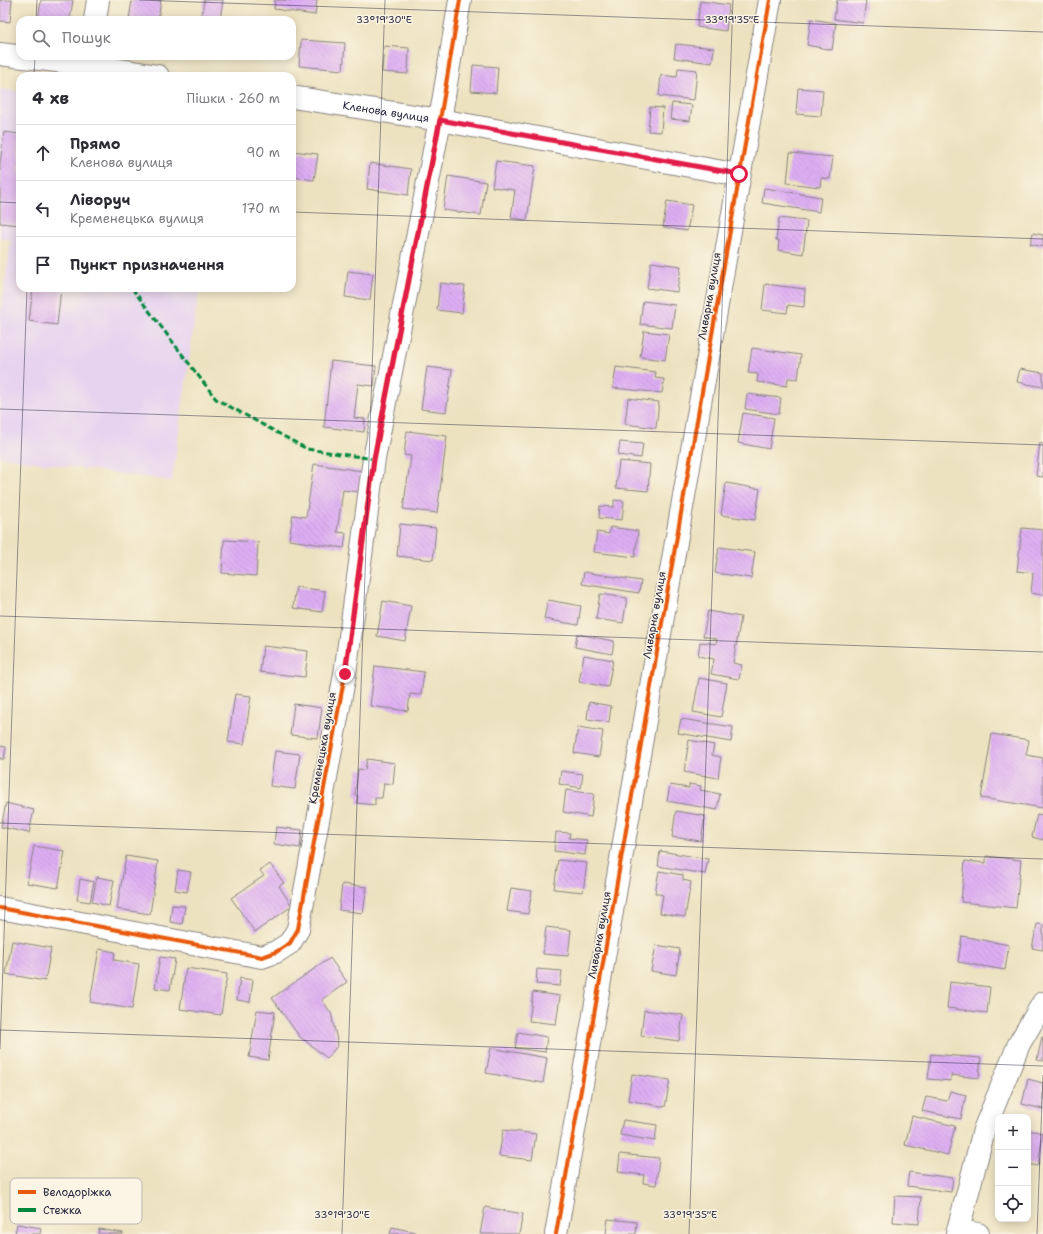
<!DOCTYPE html>
<html lang="uk">
<meta charset="utf-8">
<style>
:root{--surface:#fff;--page:#f2f2f3;--text:#2b2b33;--muted:#7c7c81;--line:#e1e1e2}
body{margin:0;font-family:"Shantell Sans",sans-serif;background:var(--page);color:var(--text)}
.controls{position:absolute;right:12px;bottom:12px;display:grid;overflow:hidden;border-radius:8px;box-shadow:0 2px 10px #0003}
.controls button{width:36px;height:36px;display:grid;place-items:center;padding:0;border:0;border-bottom:1px solid var(--line);background:var(--surface);color:var(--text);font:20px sans-serif}
.stop{position:absolute;width:12px;height:12px;margin:-9px;border:3px solid #e11d48;border-radius:50%;background:#fff}
.stop.end{background:#e11d48;border-color:#fff;box-shadow:0 1px 4px #0008}
.list{margin:0;padding:0;list-style:none}
h2{display:flex;justify-content:space-between;align-items:center;height:52px;margin:0;padding:0 16px;font-size:17px}
h2 small{font-size:13px;font-weight:400;color:var(--muted)}
.list li{display:grid;grid-template-columns:26px 1fr auto;gap:12px;align-items:center;box-sizing:border-box;height:56px;padding:0 16px;border-top:1px solid var(--line)}
.list b{display:block;font-size:15px;white-space:nowrap}
.list p{margin:0;font-size:13px;white-space:nowrap;color:var(--muted)}
.list em{font-size:13px;font-style:normal;color:var(--muted)}
.icon{flex:none;width:22px;height:22px;fill:none;stroke:currentColor;stroke-width:2;stroke-linecap:round;stroke-linejoin:round}
.map{position:relative;flex:none;width:1043px;height:1234px;overflow:hidden}
.search{position:absolute;background:var(--surface);box-shadow:0 2px 10px #0003;left:16px;top:16px;width:280px;height:44px;display:flex;align-items:center;gap:10px;box-sizing:border-box;padding:0 14px;border-radius:12px;color:var(--muted);font-size:15px}
.panel{position:absolute;background:var(--surface);box-shadow:0 2px 10px #0003;left:16px;top:72px;width:280px;height:220px;border-radius:12px}
.map>svg:first-child{display:block}
.built{fill:#e6d3f0}
.building{fill:url(#building-back-hatch)}
.lines{fill:none;stroke-linecap:round;stroke-linejoin:round}
.minor-casing{stroke:#87827e;stroke-width:24}
.minor{stroke:#fff;stroke-width:22}
.quiet{stroke:#00873e;stroke-width:3;stroke-dasharray:6 3;stroke-linecap:butt}
.cycleway-casing{stroke:#fcf5e5;stroke-width:6}
.cycleway{stroke:#e8590c;stroke-width:4}
.route{stroke:#e11d48;stroke-width:5}
.ticks{fill:none;stroke:#22223b;stroke-width:1;stroke-opacity:0.45}
.labels{text-anchor:middle;stroke-width:3;stroke-linejoin:round;paint-order:stroke}
.street-label{font-size:11px;fill:#22223b;stroke:#fcf5e5}
.key{fill:#fcf5e5;stroke:#bbb6b2;stroke-width:1}
.key-label{font-size:11px;fill:#22223b}
.ticks-label{font-size:10px;text-anchor:middle;fill:#22223b;stroke:#fcf5e5;stroke-width:3;stroke-linejoin:round;paint-order:stroke}
</style>
<div class="map">
<svg width="1043" height="1234" viewBox="0 0 1043 1234">
<defs>
<pattern id="building-back-hatch" width="6" height="6" patternUnits="userSpaceOnUse"><rect width="6" height="6" fill="#ddadf3"/><path d="M-1 5l2 2M0 0l6 6M5-1l2 2" fill="none" stroke="#bd95d1"/></pattern>
</defs>
<rect width="100%" height="100%" fill="#fcf5e5"/>
<filter id="ink" filterUnits="userSpaceOnUse"><feTurbulence type="fractalNoise" baseFrequency=".025" numOctaves="2"/><feDisplacementMap in="SourceGraphic" scale="8" xChannelSelector="R" yChannelSelector="G"/><feConvolveMatrix kernelMatrix="1 2 1 2 8 2 1 2 1" color-interpolation-filters="sRGB"/></filter>
<filter id="wash" filterUnits="userSpaceOnUse"><feTurbulence type="fractalNoise" baseFrequency=".012" numOctaves="4" result="noise"/><feDisplacementMap in="SourceGraphic" scale="16" xChannelSelector="R" yChannelSelector="G"/><feGaussianBlur stdDeviation="0.9" result="paint"/><feColorMatrix in="noise" values="0 0 0 0 0 0 0 0 0 0 0 0 0 0 0 0 0 1.4 0 .05"/><feComposite in="paint" operator="in"/></filter>
<g filter="url(#wash)">
<rect width="100%" height="100%" fill="#ece2c0"/>
<path class="built" d="M 0,89 L 20,92 L 20,288 L 199,288 L 172,481 L 0,457 L 0,318 L 11,240 L 0,238 Z"/>
<g id="blocks">
<path class="building" d="M 0,0 L 12,0 L 10,22 L 0,21 Z
M 41,0 L 73,0 L 70,20 L 38,20 Z
M 132,0 L 161,0 L 158,20 L 129,20 Z
M 204,0 L 223,0 L 220,20 L 201,20 Z
M 275,0 L 317,0 L 315,15 L 274,9 Z
M 837,0 L 866,0 L 863,23 L 834,19 Z
M 700,1 L 729,5 L 726,31 L 697,27 Z
M 811,19 L 836,23 L 832,50 L 807,45 Z
M 301,40 L 345,43 L 343,70 L 299,66 Z
M 676,44 L 714,48 L 712,63 L 674,58 Z
M 384,46 L 409,48 L 408,74 L 382,72 Z
M 473,65 L 498,67 L 496,93 L 471,91 Z
M 678,68 L 697,70 L 694,100 L 659,96 L 661,75 L 677,77 Z
M 798,88 L 823,90 L 821,116 L 796,114 Z
M 672,103 L 692,105 L 690,121 L 670,119 Z
M 650,107 L 663,108 L 661,132 L 648,131 Z
M 4,132 L 20,134 L 20,225 L 0,223 L 0,163 Z
M 292,151 L 318,154 L 314,180 L 292,177 Z
M 790,153 L 833,157 L 830,179 L 821,178 L 820,187 L 787,183 Z
M 496,161 L 535,166 L 527,220 L 511,218 L 515,190 L 492,187 Z
M 370,163 L 411,169 L 408,195 L 367,189 Z
M 448,176 L 486,182 L 481,215 L 443,210 Z
M 764,188 L 821,197 L 819,212 L 762,203 Z
M 667,201 L 692,205 L 687,231 L 663,227 Z
M 779,218 L 807,221 L 803,254 L 778,250 L 779,240 L 776,240 Z
M 1033,233 L 1043,235 L 1043,247 L 1030,244 Z
M 651,262 L 681,266 L 677,292 L 647,288 Z
M 348,271 L 373,274 L 370,300 L 345,297 Z
M 440,283 L 465,286 L 462,313 L 437,310 Z
M 765,284 L 805,289 L 804,307 L 788,305 L 787,313 L 762,310 Z
M 33,288 L 61,288 L 57,325 L 29,321 Z
M 643,301 L 675,305 L 672,328 L 640,324 Z
M 644,331 L 669,334 L 665,360 L 640,357 Z
M 752,348 L 801,355 L 798,379 L 788,378 L 787,386 L 757,382 L 758,374 L 748,373 Z
M 331,361 L 376,366 L 374,386 L 358,384 L 354,418 L 365,419 L 364,432 L 324,427 Z
M 427,367 L 452,370 L 446,412 L 421,409 Z
M 616,367 L 656,372 L 655,378 L 664,379 L 662,393 L 613,388 Z
M 1020,369 L 1043,373 L 1043,387 L 1017,382 Z
M 747,394 L 781,398 L 779,414 L 745,409 Z
M 628,398 L 659,402 L 656,428 L 625,424 Z
M 743,413 L 774,418 L 769,449 L 738,443 Z
M 407,431 L 447,436 L 437,513 L 403,509 L 411,456 L 404,455 Z
M 620,442 L 643,444 L 641,458 L 618,455 Z
M 1040,443 L 1043,444 L 1043,477 L 1036,476 Z
M 619,461 L 650,464 L 648,491 L 616,488 Z
M 314,464 L 362,471 L 359,492 L 343,490 L 337,532 L 346,533 L 344,548 L 289,540 L 293,515 L 306,517 Z
M 726,483 L 760,489 L 755,520 L 721,515 Z
M 614,500 L 624,501 L 622,520 L 599,518 L 600,506 L 614,507 Z
M 400,524 L 436,528 L 433,560 L 397,556 Z
M 610,527 L 638,531 L 635,557 L 594,552 L 597,532 L 609,534 Z
M 1022,528 L 1043,530 L 1043,595 L 1031,593 L 1033,573 L 1017,571 Z
M 224,540 L 258,542 L 256,576 L 222,573 Z
M 719,547 L 755,552 L 751,578 L 715,573 Z
M 584,572 L 641,581 L 639,593 L 582,584 Z
M 296,587 L 325,591 L 322,612 L 293,608 Z
M 600,594 L 627,598 L 623,623 L 596,619 Z
M 548,600 L 581,606 L 578,625 L 544,619 Z
M 383,601 L 411,606 L 405,641 L 377,636 Z
M 708,611 L 741,617 L 733,663 L 742,665 L 739,679 L 711,674 L 714,659 L 698,656 L 700,642 L 716,644 L 717,639 L 703,636 Z
M 577,634 L 614,641 L 612,654 L 575,647 Z
M 263,646 L 308,651 L 305,677 L 260,672 Z
M 584,655 L 613,660 L 608,687 L 579,682 Z
M 375,666 L 424,672 L 421,695 L 410,694 L 408,711 L 370,706 Z
M 699,678 L 727,683 L 721,717 L 693,712 Z
M 235,694 L 251,696 L 244,744 L 228,742 Z
M 589,702 L 611,706 L 609,722 L 587,719 Z
M 294,704 L 322,708 L 318,738 L 290,735 Z
M 681,719 L 733,727 L 731,742 L 678,733 Z
M 578,727 L 603,731 L 599,757 L 574,753 Z
M 992,734 L 1029,740 L 1026,755 L 1043,758 L 1043,808 L 981,798 Z
M 689,740 L 714,745 L 712,755 L 721,757 L 718,778 L 684,772 Z
M 0,746 L 6,747 L 4,759 L 0,759 Z
M 275,751 L 300,754 L 295,789 L 270,786 Z
M 367,759 L 395,763 L 393,784 L 384,783 L 382,798 L 375,798 L 375,805 L 357,803 L 358,796 L 355,795 L 358,769 L 365,770 Z
M 561,771 L 583,774 L 581,788 L 559,784 Z
M 689,784 L 701,786 L 700,790 L 720,794 L 717,810 L 667,801 L 670,785 L 689,788 Z
M 566,790 L 594,794 L 591,817 L 563,812 Z
M 6,803 L 34,810 L 29,833 L 1,827 Z
M 676,811 L 705,816 L 701,841 L 672,837 Z
M 1037,814 L 1043,815 L 1043,840 L 1032,837 Z
M 276,827 L 302,830 L 300,848 L 274,844 Z
M 556,832 L 570,833 L 569,838 L 587,840 L 585,855 L 554,851 Z
M 34,846 L 65,851 L 58,888 L 27,883 Z
M 660,851 L 708,859 L 705,874 L 658,866 Z
M 126,856 L 158,861 L 150,914 L 117,909 Z
M 986,856 L 1021,860 L 1016,908 L 961,902 L 965,861 L 986,863 Z
M 558,860 L 587,863 L 583,892 L 554,889 Z
M 270,864 L 284,883 L 279,886 L 292,906 L 255,932 L 231,898 L 264,876 L 260,871 Z
M 178,870 L 191,872 L 187,892 L 175,890 Z
M 659,871 L 683,875 L 683,880 L 691,882 L 685,917 L 660,913 L 663,895 L 655,893 Z
M 97,877 L 114,880 L 109,906 L 92,902 Z
M 80,879 L 94,882 L 90,902 L 77,900 Z
M 342,884 L 367,887 L 363,913 L 339,910 Z
M 511,888 L 532,891 L 528,914 L 507,911 Z
M 172,905 L 185,906 L 182,924 L 170,922 Z
M 1037,924 L 1043,925 L 1043,950 L 1032,948 Z
M 546,927 L 571,930 L 568,956 L 543,954 Z
M 962,936 L 1009,945 L 1005,970 L 958,962 Z
M 12,941 L 51,948 L 45,981 L 6,974 Z
M 656,945 L 680,949 L 676,975 L 651,971 Z
M 99,949 L 115,952 L 114,960 L 139,964 L 132,1009 L 90,1002 Z
M 160,957 L 175,959 L 170,990 L 155,988 Z
M 330,958 L 347,982 L 322,1000 L 331,1013 L 338,1045 L 327,1058 L 299,1036 L 272,998 Z
M 186,968 L 227,974 L 221,1015 L 180,1009 Z
M 537,969 L 562,971 L 560,986 L 536,984 Z
M 240,978 L 253,980 L 250,1002 L 237,1000 Z
M 950,982 L 990,987 L 987,1013 L 947,1008 Z
M 533,992 L 560,996 L 556,1024 L 529,1021 Z
M 257,1010 L 275,1012 L 268,1060 L 249,1057 Z
M 644,1010 L 683,1015 L 679,1041 L 641,1036 Z
M 518,1032 L 547,1037 L 545,1052 L 515,1048 Z
M 1042,1037 L 1043,1037 L 1043,1061 L 1037,1060 Z
M 491,1048 L 547,1058 L 543,1083 L 486,1073 Z
M 931,1054 L 981,1058 L 979,1078 L 951,1075 L 951,1081 L 928,1079 Z
M 632,1074 L 670,1080 L 665,1107 L 628,1100 Z
M 1028,1079 L 1043,1083 L 1043,1109 L 1022,1104 Z
M 950,1091 L 966,1095 L 961,1119 L 922,1111 L 926,1097 L 947,1101 Z
M 912,1116 L 955,1126 L 948,1155 L 905,1145 Z
M 623,1120 L 657,1125 L 655,1141 L 620,1135 Z
M 503,1130 L 536,1134 L 532,1160 L 499,1156 Z
M 1028,1130 L 1043,1133 L 1038,1166 L 1028,1164 Z
M 620,1154 L 659,1158 L 656,1185 L 643,1183 L 644,1175 L 618,1172 Z
M 909,1172 L 953,1178 L 951,1192 L 907,1186 Z
M 895,1196 L 921,1197 L 919,1224 L 893,1222 Z
M 485,1207 L 523,1214 L 519,1234 L 480,1234 Z
M 608,1219 L 637,1222 L 636,1234 L 606,1234 Z
M 17,1224 L 41,1228 L 40,1234 L 15,1234 Z
M 392,1227 L 415,1232 L 414,1234 L 390,1234 Z
M 99,1229 L 123,1233 L 123,1234 L 98,1234 Z"/>
</g>
</g>
<g filter="url(#ink)">
<use href="#blocks" fill-opacity="0" stroke="#87827e" stroke-width="1"/>
<g class="lines">
<g class="minor-casing">
<g id="minor">
<path d="M 95,20 L 98,0"/>
<path d="M 0,54 L 89,65 L 158,76"/>
<path id="s1" d="M 292,97 L 440,120 L 739,175"/>
<path d="M 0,908 L 262,957 L 276,952 L 290,943 L 298,929 L 345,674 L 374,459 L 440,120 L 460,0"/>
<path d="M 958,1231 L 978,1234"/>
<path d="M 556,1234 L 770,0"/>
<path d="M 957,1234 L 984,1130 L 1019,1044 L 1043,1003"/>
</g>
</g>
<use href="#minor" class="minor"/>
<path class="quiet" d="M 135,288 L 134,291 L 216,399 L 307,449 L 374,459"/>
<g class="cycleway-casing">
<path id="cycleway" d="M 0,908 L 262,957 L 276,952 L 290,943 L 298,929 L 345,674 L 374,459 L 440,120 L 460,0
M 556,1234 L 770,0"/>
</g>
<use href="#cycleway" class="cycleway"/>
</g>
</g>
<g class="lines" filter="url(#ink)">
<path class="route" d="M 345,674 L 374,459 L 440,120 L 739,174"/>
</g>
<path class="ticks" d="M 139,0 L 1043,32M 36,20 L 37,0M 34,76 L 35,56M 0,202 L 20,203M 292,212 L 1043,239M 0,409 L 1043,445M 0,616 L 1043,652M 0,823 L 1043,859M 0,1030 L 1043,1066M 0,1049 L 27,288M 342,1234 L 385,0M 689,1234 L 733,0M 1037,1234 L 1043,1075"/>
<g class="labels">
<g class="street-label">
<text dy="4" stroke="none"><textPath href="#s1" startOffset="95">Кленова вулиця</textPath></text>
<text transform="translate(709 296) rotate(-80)" y="4">Ливарна вулиця</text>
<text transform="translate(654 615) rotate(-80)" y="4">Ливарна вулиця</text>
<text transform="translate(322 748) rotate(-80)" y="4">Кременецька вулиця</text>
<text transform="translate(599 935) rotate(-80)" y="4">Ливарна вулиця</text>
</g>
</g>
<rect x="10" y="1178" width="132" height="46" rx="6" class="key"/>
<rect x="18" y="1190" width="18" height="4" fill="#e8590c"/>
<rect x="18" y="1208" width="18" height="4" fill="#00873e"/>
<g class="key-label">
<text x="43" y="1196">Велодоріжка</text>
<text x="43" y="1214">Стежка</text>
</g>
<g class="ticks-label">
<text x="384" y="23">33°19'30"E</text>
<text x="732" y="23">33°19'35"E</text>
<text x="342" y="1218">33°19'30"E</text>
<text x="690" y="1218">33°19'35"E</text>
</g>
</svg>
<div class="controls">
<button>+</button>
<button>−</button>
<button><svg class="icon" aria-label="locate" viewBox="0 0 24 24"><circle cx="12" cy="12" r="6"/><path d="M12 2v4M12 18v4M2 12h4M18 12h4"/></svg></button>
</div>
<div class="stop" style="left:739px;top:174px"></div>
<div class="stop end" style="left:345px;top:674px"></div>
<div class="search"><svg class="icon" aria-label="search" viewBox="0 0 24 24"><circle cx="10" cy="10" r="6"/><path d="M15 15l6 6"/></svg>Пошук</div>
<section class="panel">
<h2>4 хв<small>Пішки · 260 m</small></h2>
<ul class="list">
<li><svg class="icon" aria-label="ahead" viewBox="0 0 24 24"><path d="M12 20V5M6 11l6-6 6 6"/></svg><div><b>Прямо</b><p>Кленова вулиця</p></div><em>90 m</em></li>
<li><svg class="icon" aria-label="left" viewBox="0 0 24 24"><path d="M17 20v-9H6M10 6l-5 5 5 5"/></svg><div><b>Ліворуч</b><p>Кременецька вулиця</p></div><em>170 m</em></li>
<li><svg class="icon" aria-label="arrive" viewBox="0 0 24 24"><path d="M6 21V4h12l-3 4 3 4H6"/></svg><div><b>Пункт призначення</b></div></li>
</ul>
</section>
</div>
